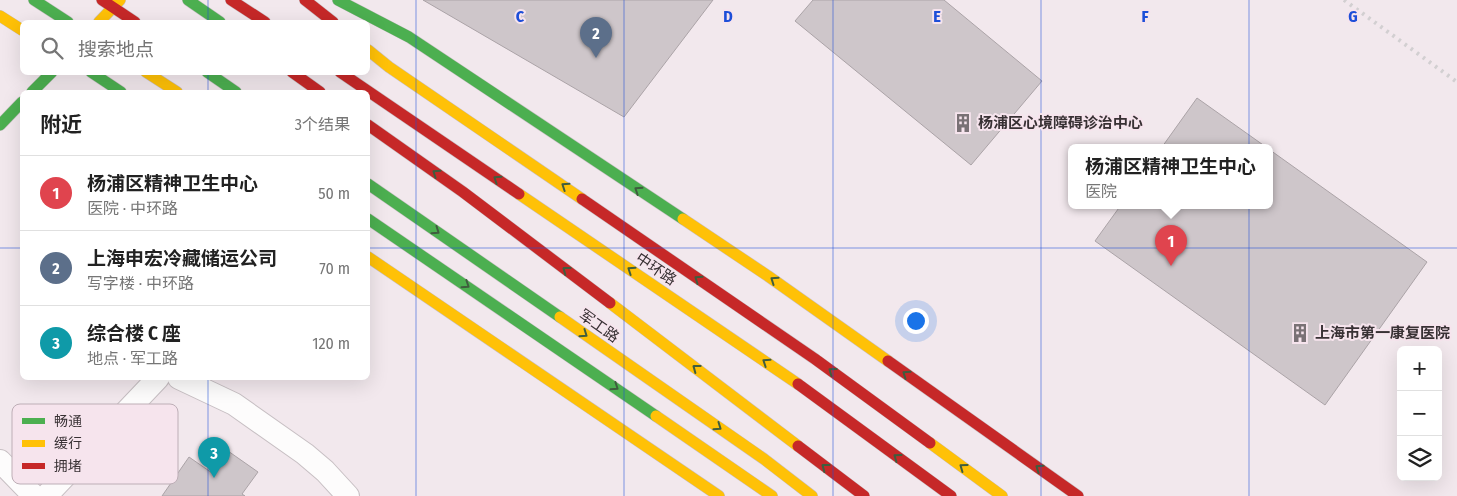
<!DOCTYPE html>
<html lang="zh">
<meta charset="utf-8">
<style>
:root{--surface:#fff;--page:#f2f2f2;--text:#222;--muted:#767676;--line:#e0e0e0;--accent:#1a73e8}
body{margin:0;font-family:"Fira Sans Condensed","Noto Sans SC",sans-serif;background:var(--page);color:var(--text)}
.controls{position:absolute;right:15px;bottom:15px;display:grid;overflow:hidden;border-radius:8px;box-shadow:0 5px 20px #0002}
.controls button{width:45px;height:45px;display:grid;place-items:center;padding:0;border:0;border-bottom:1px solid var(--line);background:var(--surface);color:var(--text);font:25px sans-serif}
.you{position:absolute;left:915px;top:320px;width:18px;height:18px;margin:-12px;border:4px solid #fff;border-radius:50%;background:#1a73e8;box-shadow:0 0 0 8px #1a73e833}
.badge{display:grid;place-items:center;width:32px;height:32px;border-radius:50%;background:var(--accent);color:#fff;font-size:16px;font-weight:700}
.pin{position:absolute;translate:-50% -41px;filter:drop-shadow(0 1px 2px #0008)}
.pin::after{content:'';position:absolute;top:26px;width:18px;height:15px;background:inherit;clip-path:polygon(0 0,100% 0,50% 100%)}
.popup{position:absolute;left:1068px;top:144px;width:205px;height:65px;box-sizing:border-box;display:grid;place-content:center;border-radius:8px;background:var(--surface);filter:drop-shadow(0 1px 4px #0005);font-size:16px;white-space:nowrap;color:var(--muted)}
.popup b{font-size:19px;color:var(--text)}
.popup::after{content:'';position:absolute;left:50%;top:100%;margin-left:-10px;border:10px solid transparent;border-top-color:var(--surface)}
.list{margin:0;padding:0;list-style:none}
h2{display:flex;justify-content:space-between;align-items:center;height:65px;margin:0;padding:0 20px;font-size:21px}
h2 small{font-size:16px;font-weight:400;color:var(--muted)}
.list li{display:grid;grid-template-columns:32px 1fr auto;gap:15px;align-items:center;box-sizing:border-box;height:75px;padding:0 20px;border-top:1px solid var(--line)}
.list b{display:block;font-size:19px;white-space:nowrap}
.list p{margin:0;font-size:16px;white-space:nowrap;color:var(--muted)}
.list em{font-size:16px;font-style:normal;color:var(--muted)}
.icon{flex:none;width:28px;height:28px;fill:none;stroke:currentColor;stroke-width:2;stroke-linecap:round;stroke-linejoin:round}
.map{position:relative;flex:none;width:1457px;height:496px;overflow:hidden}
.search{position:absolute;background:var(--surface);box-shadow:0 5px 20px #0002;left:20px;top:20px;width:350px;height:55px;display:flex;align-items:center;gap:12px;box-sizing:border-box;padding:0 18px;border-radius:8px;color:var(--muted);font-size:19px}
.panel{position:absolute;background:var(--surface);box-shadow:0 5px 20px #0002;left:20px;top:90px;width:350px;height:290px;border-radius:8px}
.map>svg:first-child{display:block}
.building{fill:#cec6ca;stroke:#aba3a7}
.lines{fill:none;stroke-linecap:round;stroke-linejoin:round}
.lane-casing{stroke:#c7bfc3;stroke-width:24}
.fast-casing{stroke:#c7bfc3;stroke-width:12}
.slow-casing{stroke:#c7bfc3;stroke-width:12}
.jam-casing{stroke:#c7bfc3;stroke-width:12}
.lane{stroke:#fdfcfc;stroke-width:22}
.fast{stroke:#4caf50;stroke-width:11}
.slow{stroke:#ffc107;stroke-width:11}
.jam{stroke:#c62828;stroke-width:11}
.rail{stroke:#d2cfd1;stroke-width:4;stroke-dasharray:2.5 5;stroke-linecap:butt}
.oneway{stroke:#3f5d3e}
.grid{fill:none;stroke:#1d4ed8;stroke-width:1;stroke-opacity:0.55}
.labels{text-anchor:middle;stroke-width:4;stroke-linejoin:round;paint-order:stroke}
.poi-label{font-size:15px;font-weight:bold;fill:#383134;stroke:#f6e4ed;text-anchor:start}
.street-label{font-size:15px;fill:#383134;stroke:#f6e4ed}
.key{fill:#f6e4ed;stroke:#bdaeb6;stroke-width:1}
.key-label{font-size:14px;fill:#383134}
.grid-label{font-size:16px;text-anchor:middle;font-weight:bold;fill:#1d4ed8;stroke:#f6e4ed;stroke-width:4;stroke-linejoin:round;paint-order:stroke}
</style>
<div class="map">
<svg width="1457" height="496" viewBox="0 0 1457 496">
<rect width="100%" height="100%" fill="#f2e8ed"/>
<path class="building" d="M 423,0 L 713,0 L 624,117 Z
M 813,0 L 944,0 L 1042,81 L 971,165 L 795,21 Z
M 1197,98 L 1266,147 L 1162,147 Z
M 1270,150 L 1427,262 L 1325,405 L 1095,241 L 1121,205 L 1270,205 Z
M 228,451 L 258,472 L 242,494 L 245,496 L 162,496 L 189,457 L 212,473 Z"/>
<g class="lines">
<g class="lane-casing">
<path id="lane" d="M 179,378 L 234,404 L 305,454 L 325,471 L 348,496
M 0,461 L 34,496
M 46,496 L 158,378"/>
</g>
<g class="fast-casing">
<path id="fast" d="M 34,0 L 68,22
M 188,0 L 220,22
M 338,0 L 409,37 L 683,219
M 91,72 L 121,92
M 207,72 L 236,92
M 32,92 L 52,72
M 0,125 L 22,102
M 368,184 L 560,317
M 368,219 L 656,416"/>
</g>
<g class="slow-casing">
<path id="slow" d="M 0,16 L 22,30
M 99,22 L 120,0
M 368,50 L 389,67 L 582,199
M 146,72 L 177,92
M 519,194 L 798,384
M 683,219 L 768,276 L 888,361
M 368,257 L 719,496
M 610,303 L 798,446
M 560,317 L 764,459 L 812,496
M 656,416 L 772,496
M 930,443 L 1002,496"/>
</g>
<g class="jam-casing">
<path id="jam" d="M 102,0 L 135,22
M 231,0 L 265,22
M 305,0 L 333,22
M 292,72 L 320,92
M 340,72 L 519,194
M 368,125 L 463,192 L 610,303
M 582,199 L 815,359 L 930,443
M 888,361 L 1078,496
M 798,384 L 951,496
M 798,446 L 864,496"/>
</g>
<use href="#lane" class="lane"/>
<use href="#fast" class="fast"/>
<use href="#slow" class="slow"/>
<use href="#jam" class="jam"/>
<path class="rail" d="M 1344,0 L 1457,82"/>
</g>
<defs><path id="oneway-chevron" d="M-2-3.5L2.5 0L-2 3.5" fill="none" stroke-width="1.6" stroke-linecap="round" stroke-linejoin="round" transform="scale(1.25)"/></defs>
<g class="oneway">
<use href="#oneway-chevron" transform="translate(436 173) rotate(-145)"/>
<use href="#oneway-chevron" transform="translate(497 179) rotate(-146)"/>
<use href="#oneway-chevron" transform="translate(565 186) rotate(-146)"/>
<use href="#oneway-chevron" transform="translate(638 190) rotate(-146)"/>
<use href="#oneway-chevron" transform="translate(436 231) rotate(35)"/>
<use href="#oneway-chevron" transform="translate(566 270) rotate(-143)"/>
<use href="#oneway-chevron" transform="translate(631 270) rotate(-146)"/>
<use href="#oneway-chevron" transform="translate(698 279) rotate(-145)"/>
<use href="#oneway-chevron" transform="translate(774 280) rotate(-145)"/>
<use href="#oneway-chevron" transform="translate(466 285) rotate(34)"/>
<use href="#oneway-chevron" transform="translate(584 334) rotate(35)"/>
<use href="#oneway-chevron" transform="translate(766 362) rotate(-146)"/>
<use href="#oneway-chevron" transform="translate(696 368) rotate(-143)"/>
<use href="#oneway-chevron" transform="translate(832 371) rotate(-144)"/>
<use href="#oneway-chevron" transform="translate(906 374) rotate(-145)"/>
<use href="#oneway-chevron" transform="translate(615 387) rotate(34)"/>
<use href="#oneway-chevron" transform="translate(718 427) rotate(35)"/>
<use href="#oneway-chevron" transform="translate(897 457) rotate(-144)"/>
<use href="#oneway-chevron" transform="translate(825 467) rotate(-143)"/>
<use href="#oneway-chevron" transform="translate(963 467) rotate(-144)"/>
<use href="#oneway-chevron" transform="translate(1039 468) rotate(-145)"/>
</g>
<path class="grid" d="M 208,0 L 208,22M 416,0 L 416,496M 624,0 L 624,496M 833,0 L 833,496M 1041,0 L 1041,496M 1249,0 L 1249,496M 208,72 L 208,92M 0,248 L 22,248M 368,248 L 1457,248M 208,378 L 208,496"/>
<defs>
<g id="building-bare" transform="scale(1.5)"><path d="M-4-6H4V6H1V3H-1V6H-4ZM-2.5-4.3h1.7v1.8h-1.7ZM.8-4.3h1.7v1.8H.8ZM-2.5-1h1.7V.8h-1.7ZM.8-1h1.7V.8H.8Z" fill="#797175" stroke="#f6e4ed" stroke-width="2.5" paint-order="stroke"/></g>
</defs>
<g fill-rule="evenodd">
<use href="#building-bare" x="963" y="123"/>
<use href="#building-bare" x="1300" y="333"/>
</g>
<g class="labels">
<g class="poi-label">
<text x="978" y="128">杨浦区心境障碍诊治中心</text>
<text x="1315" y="338">上海市第一康复医院</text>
</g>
<g class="street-label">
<text transform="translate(656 269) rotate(34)" y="5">中环路</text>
<text transform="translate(599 326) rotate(35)" y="5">军工路</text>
</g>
</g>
<rect x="12" y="404" width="166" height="80" rx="8" class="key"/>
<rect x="22" y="418" width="23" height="6" fill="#4caf50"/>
<rect x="22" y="440" width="23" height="7" fill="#ffc107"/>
<rect x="22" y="463" width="23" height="6" fill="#c62828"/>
<g class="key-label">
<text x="54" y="426">畅通</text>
<text x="54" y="448">缓行</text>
<text x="54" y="471">拥堵</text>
</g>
<g class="grid-label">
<text x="520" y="22">C</text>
<text x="728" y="22">D</text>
<text x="937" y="22">E</text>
<text x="1145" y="22">F</text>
<text x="1353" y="22">G</text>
</g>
</svg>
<div class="controls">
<button>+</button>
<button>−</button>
<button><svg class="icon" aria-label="layers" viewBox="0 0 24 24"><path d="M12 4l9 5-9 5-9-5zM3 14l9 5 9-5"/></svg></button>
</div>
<div class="you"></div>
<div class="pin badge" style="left:1171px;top:266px;background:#e0444e">1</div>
<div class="popup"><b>杨浦区精神卫生中心</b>医院</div>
<div class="pin badge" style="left:596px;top:58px;background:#5c6f8a">2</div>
<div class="pin badge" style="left:214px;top:478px;background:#0f9aa8">3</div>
<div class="search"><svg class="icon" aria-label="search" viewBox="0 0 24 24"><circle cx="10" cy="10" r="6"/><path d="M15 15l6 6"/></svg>搜索地点</div>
<section class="panel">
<h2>附近<small>3个结果</small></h2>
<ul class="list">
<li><span class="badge" style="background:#e0444e">1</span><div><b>杨浦区精神卫生中心</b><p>医院 · 中环路</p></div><em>50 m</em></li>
<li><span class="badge" style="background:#5c6f8a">2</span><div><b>上海申宏冷藏储运公司</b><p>写字楼 · 中环路</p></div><em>70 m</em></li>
<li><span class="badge" style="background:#0f9aa8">3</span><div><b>综合楼 C 座</b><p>地点 · 军工路</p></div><em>120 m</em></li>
</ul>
</section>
</div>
